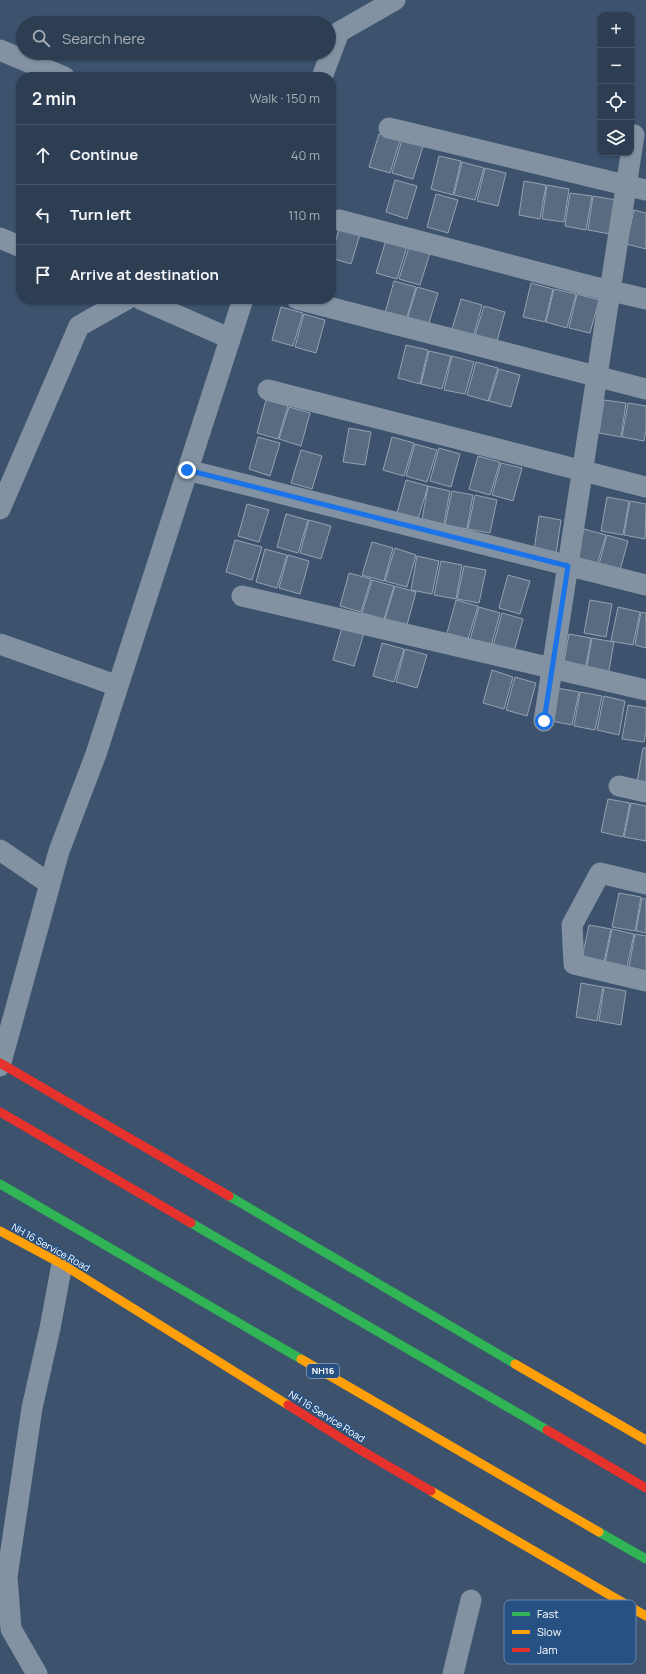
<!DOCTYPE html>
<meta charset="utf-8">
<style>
:root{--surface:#2d3e52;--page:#39495c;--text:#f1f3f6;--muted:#a7aeb8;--line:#485769}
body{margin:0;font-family:Manrope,sans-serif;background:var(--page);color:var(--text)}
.controls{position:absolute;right:12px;top:12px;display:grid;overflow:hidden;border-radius:8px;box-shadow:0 1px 3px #0004}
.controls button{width:36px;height:36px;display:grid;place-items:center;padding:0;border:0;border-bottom:1px solid var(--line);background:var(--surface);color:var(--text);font:20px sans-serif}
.stop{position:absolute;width:12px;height:12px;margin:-9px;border:3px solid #1a73e8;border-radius:50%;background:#fff}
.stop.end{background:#1a73e8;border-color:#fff;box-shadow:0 1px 4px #0008}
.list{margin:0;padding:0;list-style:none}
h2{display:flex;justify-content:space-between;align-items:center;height:52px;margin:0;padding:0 16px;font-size:17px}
h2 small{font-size:13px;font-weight:400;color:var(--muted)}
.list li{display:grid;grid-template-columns:26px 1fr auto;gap:12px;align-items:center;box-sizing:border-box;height:60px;padding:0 16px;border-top:1px solid var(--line)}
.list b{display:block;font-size:15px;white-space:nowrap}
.list em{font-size:13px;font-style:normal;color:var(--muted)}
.icon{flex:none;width:22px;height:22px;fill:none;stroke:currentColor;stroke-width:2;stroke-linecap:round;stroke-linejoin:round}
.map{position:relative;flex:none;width:646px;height:1674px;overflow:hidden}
.search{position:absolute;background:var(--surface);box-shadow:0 1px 3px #0004;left:16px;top:16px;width:320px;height:44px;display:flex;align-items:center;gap:10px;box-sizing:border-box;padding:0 14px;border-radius:22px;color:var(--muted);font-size:15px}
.panel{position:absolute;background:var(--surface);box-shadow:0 1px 3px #0004;left:16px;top:72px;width:320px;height:232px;border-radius:16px}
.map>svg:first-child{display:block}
.building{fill:#596b80;stroke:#95a2b2}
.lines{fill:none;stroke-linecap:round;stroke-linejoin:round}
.street{stroke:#8292a3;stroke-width:21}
.fast{stroke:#30b455;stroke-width:9}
.slow{stroke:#ff9f0a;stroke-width:9}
.jam{stroke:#e5322d;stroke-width:9}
.route{stroke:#1a73e8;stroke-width:5}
.labels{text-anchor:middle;stroke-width:3;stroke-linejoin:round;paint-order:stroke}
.shield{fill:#275182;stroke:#becbda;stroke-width:1}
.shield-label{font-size:9px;font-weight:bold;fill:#fff}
.street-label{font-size:10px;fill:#fff;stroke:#275182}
.key{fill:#275182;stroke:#6885a8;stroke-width:1}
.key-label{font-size:11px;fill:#fff}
</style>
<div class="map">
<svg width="646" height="1674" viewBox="0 0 646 1674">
<rect width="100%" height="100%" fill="#3c526d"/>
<path class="building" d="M 379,134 L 400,140 L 390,173 L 369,167 Z
M 402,140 L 423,146 L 413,179 L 392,173 Z
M 439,156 L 461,161 L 453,195 L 431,189 Z
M 462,162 L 484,168 L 475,200 L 454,195 Z
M 485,168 L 506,173 L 498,206 L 477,201 Z
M 395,180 L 417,186 L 407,219 L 386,212 Z
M 524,181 L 546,185 L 540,219 L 519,215 Z
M 547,185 L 569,189 L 564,222 L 542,219 Z
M 570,193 L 592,196 L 586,230 L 565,226 Z
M 436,194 L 458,200 L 448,233 L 427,227 Z
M 593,196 L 616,200 L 610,234 L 588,230 Z
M 634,210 L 646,213 L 646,249 L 626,244 Z
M 340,225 L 361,231 L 351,264 L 331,258 Z
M 386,240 L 407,246 L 397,279 L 376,273 Z
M 409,247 L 430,253 L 420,285 L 399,279 Z
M 394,281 L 416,287 L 406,320 L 385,313 Z
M 531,283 L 553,289 L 545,322 L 523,317 Z
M 417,287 L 438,293 L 428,326 L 407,320 Z
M 554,289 L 576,294 L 567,328 L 546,322 Z
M 577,294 L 599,300 L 590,333 L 569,328 Z
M 461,299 L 482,305 L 473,338 L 451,332 Z
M 484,306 L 505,312 L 496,345 L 474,339 Z
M 281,307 L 303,313 L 293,346 L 272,340 Z
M 304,314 L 325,320 L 316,353 L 295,347 Z
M 406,345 L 428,350 L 420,384 L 398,378 Z
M 429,351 L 451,356 L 442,389 L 421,384 Z
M 452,356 L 474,362 L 465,394 L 444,390 Z
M 476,362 L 498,368 L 488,401 L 467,395 Z
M 499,369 L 520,375 L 511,407 L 489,401 Z
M 266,400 L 288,406 L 278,439 L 257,433 Z
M 604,400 L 626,403 L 621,437 L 599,433 Z
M 628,403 L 646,406 L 646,429 L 644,441 L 622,437 Z
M 289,407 L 310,413 L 301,446 L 279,439 Z
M 349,428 L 371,432 L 365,465 L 343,462 Z
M 258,437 L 280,443 L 270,476 L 249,469 Z
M 392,437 L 414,443 L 404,476 L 383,470 Z
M 415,444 L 437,450 L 427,482 L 406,476 Z
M 439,448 L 460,454 L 451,487 L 430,481 Z
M 301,450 L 322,456 L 312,489 L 291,483 Z
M 478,456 L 500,462 L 490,495 L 469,489 Z
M 501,463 L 522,468 L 513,501 L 492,495 Z
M 406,480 L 428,486 L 418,519 L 397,513 Z
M 428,486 L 450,491 L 444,524 L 422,520 Z
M 452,491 L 473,495 L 467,529 L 445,525 Z
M 475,495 L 497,500 L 490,533 L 468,529 Z
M 607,497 L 629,501 L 623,535 L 601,531 Z
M 630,501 L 646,504 L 645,539 L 624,535 Z
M 247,504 L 269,510 L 259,542 L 238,536 Z
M 286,514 L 308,520 L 298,553 L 277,547 Z
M 539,516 L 561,520 L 556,554 L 534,550 Z
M 309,520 L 331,526 L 321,559 L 300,553 Z
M 584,529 L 606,535 L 596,568 L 575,562 Z
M 607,535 L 628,541 L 619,574 L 598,568 Z
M 235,540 L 262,547 L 252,580 L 226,572 Z
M 372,542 L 393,548 L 384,581 L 362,575 Z
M 395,548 L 416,555 L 407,587 L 385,581 Z
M 265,549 L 287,555 L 277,588 L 256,582 Z
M 288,555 L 309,561 L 300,594 L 279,588 Z
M 417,556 L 439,561 L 432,594 L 411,590 Z
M 441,561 L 462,565 L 456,599 L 434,595 Z
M 464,566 L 486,570 L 479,603 L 457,599 Z
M 349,573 L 371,579 L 361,612 L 340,606 Z
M 508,575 L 530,581 L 520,614 L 499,608 Z
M 372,580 L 394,586 L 384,619 L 362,613 Z
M 395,586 L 416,592 L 407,625 L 385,619 Z
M 456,600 L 478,606 L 468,639 L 447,633 Z
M 590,600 L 612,604 L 606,637 L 584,633 Z
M 479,607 L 500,613 L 491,646 L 470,640 Z
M 618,607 L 640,612 L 633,645 L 611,641 Z
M 641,612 L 646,613 L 646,648 L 635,645 Z
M 502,613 L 523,619 L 514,652 L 493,646 Z
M 342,627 L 364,633 L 354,666 L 333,660 Z
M 569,634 L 591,638 L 585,671 L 563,667 Z
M 592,638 L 614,642 L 608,676 L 586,672 Z
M 382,643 L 404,649 L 394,682 L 373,676 Z
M 405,649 L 427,655 L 417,688 L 396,682 Z
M 492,670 L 513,677 L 504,709 L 483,703 Z
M 515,677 L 536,683 L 527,716 L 506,710 Z
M 557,688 L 579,692 L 572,725 L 551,721 Z
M 580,692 L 602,696 L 595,730 L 574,726 Z
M 604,696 L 625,701 L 619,735 L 597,730 Z
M 628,705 L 646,708 L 646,730 L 644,742 L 622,739 Z
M 643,748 L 646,748 L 646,783 L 637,782 Z
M 608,799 L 630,803 L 623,837 L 601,832 Z
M 631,803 L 646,806 L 646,841 L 624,837 Z
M 619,893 L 641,897 L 635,931 L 612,927 Z
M 642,898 L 646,899 L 646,933 L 636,931 Z
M 589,925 L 611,929 L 604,962 L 582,958 Z
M 612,929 L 634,934 L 627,967 L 605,963 Z
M 635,934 L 646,936 L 646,971 L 629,967 Z
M 581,983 L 603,987 L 597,1021 L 576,1017 Z
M 604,987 L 626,991 L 621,1025 L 599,1021 Z"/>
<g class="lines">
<path class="street" d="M 0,50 L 64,77
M 322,77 L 339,32 L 395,0
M 389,128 L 646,190
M 339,220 L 590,286 L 646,299
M 0,238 L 21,247
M 140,299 L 229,338
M 297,299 L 646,389
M 268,390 L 646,487
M 187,470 L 646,585
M 0,509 L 79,326 L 127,299
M 242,596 L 646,690
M 0,644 L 118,686
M 544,721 L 634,135
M 619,786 L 646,792
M 0,850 L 50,884
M 646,884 L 600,873 L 572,925 L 574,964 L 646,981
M 0,1066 L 59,851 L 96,754 L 243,299
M 37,1674 L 11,1629 L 7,1577 L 32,1408 L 50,1328 L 62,1264
M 453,1674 L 471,1600"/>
<path class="fast" d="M 0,1184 L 301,1359
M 229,1196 L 515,1364
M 191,1223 L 547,1430
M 599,1532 L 646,1559"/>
<path class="slow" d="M 0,1231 L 62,1264 L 288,1405
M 301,1359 L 599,1532
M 515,1364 L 646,1440
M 431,1491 L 646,1616"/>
<path class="jam" d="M 0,1063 L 229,1196
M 0,1112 L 191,1223
M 288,1405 L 357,1448 L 431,1491
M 547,1430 L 646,1488"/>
</g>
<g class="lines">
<path class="route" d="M 187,470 L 568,566 L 544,721"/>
</g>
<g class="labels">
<rect class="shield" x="307" y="1364" width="32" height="14" rx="3"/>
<g class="shield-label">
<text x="323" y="1374">NH16</text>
</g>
<g class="street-label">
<text transform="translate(51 1247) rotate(29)" y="4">NH 16 Service Road</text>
<text transform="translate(327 1416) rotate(32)" y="4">NH 16 Service Road</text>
</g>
</g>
<rect x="504" y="1600" width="132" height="64" rx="6" class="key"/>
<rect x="512" y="1612" width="18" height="4" fill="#30b455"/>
<rect x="512" y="1630" width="18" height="4" fill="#ff9f0a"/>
<rect x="512" y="1648" width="18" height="4" fill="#e5322d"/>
<g class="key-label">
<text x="537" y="1618">Fast</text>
<text x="537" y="1636">Slow</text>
<text x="537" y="1654">Jam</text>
</g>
</svg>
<div class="controls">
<button>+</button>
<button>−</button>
<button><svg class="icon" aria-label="locate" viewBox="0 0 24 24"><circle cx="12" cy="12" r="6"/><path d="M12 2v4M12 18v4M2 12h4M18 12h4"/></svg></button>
<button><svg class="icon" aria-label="layers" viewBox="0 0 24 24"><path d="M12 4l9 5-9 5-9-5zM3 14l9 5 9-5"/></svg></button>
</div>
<div class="stop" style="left:544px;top:721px"></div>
<div class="stop end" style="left:187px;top:470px"></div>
<div class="search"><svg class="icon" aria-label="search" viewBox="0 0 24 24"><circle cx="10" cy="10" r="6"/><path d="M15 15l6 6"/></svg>Search here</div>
<section class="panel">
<h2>2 min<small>Walk · 150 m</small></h2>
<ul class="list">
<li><svg class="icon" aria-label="ahead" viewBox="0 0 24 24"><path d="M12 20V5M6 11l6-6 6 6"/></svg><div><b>Continue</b></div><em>40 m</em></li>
<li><svg class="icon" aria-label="left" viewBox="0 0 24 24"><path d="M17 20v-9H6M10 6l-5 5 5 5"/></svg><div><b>Turn left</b></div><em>110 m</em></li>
<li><svg class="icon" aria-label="arrive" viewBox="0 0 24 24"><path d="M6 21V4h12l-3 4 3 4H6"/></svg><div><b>Arrive at destination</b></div></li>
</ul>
</section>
</div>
